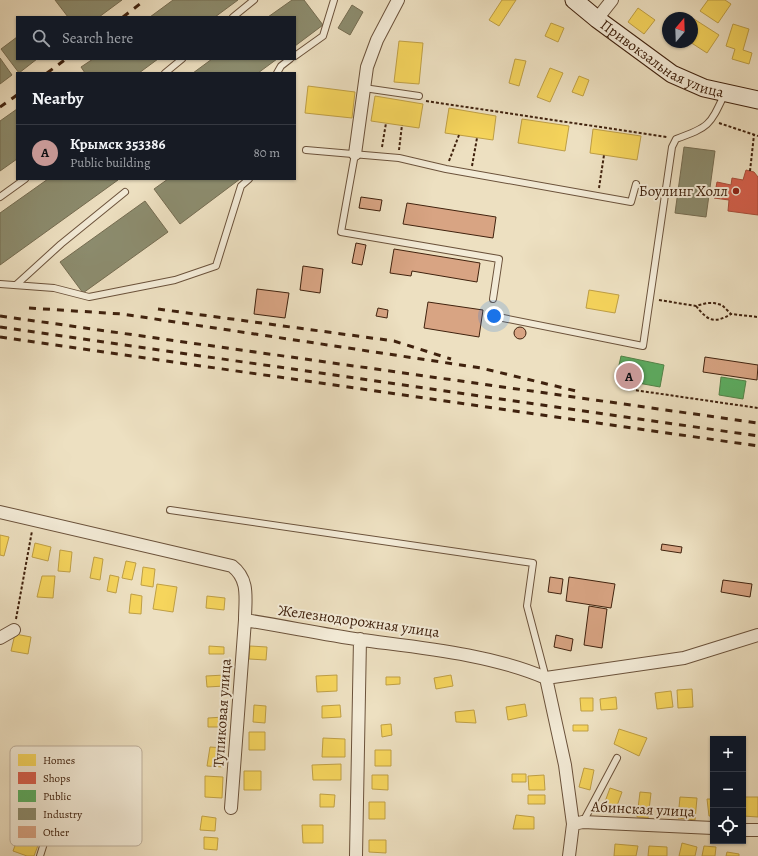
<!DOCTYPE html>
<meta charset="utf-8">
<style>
:root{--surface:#171b24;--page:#242831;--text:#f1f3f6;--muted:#9ea1a6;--line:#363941;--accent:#c59692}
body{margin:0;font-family:Alegreya,serif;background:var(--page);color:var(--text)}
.controls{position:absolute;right:12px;bottom:12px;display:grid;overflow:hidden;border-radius:0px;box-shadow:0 1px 3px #0004}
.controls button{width:36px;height:36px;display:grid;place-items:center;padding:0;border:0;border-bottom:1px solid var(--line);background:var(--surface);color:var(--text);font:20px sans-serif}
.compass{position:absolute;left:662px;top:12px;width:36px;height:36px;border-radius:50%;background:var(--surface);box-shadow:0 1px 3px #0004;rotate:19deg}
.you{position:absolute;left:494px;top:316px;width:14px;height:14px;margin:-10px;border:3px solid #fff;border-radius:50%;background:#1a73e8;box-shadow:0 0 0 6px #1a73e833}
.badge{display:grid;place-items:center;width:26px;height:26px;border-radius:50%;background:var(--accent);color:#111;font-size:13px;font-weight:700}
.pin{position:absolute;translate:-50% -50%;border:2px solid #fff;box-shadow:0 1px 4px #0006}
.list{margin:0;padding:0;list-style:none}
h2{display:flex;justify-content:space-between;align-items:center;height:52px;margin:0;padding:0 16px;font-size:17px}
h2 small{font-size:13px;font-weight:400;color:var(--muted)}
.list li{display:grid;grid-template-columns:26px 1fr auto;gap:12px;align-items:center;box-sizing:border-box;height:56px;padding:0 16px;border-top:1px solid var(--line)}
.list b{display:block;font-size:15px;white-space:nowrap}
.list p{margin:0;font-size:13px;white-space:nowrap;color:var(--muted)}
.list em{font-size:13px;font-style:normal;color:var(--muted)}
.icon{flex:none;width:22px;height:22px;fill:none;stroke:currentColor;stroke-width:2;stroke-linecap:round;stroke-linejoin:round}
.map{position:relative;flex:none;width:758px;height:856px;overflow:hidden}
.search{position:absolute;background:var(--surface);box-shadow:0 1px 3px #0004;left:16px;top:16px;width:280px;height:44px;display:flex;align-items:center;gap:10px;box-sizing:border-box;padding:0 14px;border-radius:0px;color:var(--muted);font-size:15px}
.panel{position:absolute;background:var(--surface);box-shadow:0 1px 3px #0004;left:16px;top:72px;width:280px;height:108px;border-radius:0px}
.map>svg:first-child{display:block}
.homes{fill:#f6d55c;stroke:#bf9f45}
.shops{fill:#d6604d;stroke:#a94d3a}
.public{fill:#5aae61;stroke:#528448}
.industry{fill:#8c8c6e;stroke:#756c51}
.building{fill:#d8a483;stroke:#40220e}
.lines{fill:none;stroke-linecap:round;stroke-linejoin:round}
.lane-casing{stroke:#6b523b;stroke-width:8}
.street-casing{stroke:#6b523b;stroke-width:14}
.secondary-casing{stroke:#40220e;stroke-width:19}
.path{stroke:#40220e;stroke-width:2;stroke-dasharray:3 2;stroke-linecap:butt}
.lane{stroke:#f3ebd7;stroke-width:6}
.street{stroke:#f3ebd7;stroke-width:12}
.secondary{stroke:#f3ebd7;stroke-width:17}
.rail{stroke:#40220e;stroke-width:3;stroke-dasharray:7 7;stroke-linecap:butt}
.poi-dot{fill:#8f2418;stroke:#f3ebd7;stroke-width:1.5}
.labels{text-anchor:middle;stroke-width:4;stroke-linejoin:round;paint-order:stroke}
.street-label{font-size:15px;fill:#40220e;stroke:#f3ebd7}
.poi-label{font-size:15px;fill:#40220e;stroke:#f3ebd7;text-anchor:end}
.key{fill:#f3ebd7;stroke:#bdaf9b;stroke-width:1}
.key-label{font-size:11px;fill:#40220e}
</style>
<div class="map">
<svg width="758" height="856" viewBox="0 0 758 856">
<rect width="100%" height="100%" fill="#ede0c1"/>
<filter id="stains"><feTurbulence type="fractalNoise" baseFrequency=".005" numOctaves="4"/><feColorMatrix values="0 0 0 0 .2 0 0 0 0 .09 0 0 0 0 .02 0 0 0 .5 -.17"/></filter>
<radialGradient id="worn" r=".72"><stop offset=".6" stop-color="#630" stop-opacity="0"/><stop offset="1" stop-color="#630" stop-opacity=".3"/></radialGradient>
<path class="homes" d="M 502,0 L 516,0 L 499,26 L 489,20 Z
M 708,0 L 725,0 L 731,4 L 718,23 L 700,11 Z
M 638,8 L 655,20 L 644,34 L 628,22 Z
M 694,19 L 719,35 L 707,53 L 690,42 L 692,42 L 692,22 Z
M 551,23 L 564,28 L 558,42 L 545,36 Z
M 733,24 L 749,29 L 743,50 L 752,53 L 749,64 L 732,59 L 735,49 L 726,46 Z
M 399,41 L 423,43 L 419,84 L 394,82 Z
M 515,59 L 526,61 L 519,86 L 509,83 Z
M 550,68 L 563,73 L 550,102 L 537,97 Z
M 579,76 L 589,80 L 583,96 L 572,92 Z
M 308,86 L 355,92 L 352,118 L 305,113 Z
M 375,96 L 423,104 L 419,128 L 371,121 Z
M 449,108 L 496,116 L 493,140 L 445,133 Z
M 522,119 L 569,126 L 565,151 L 518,143 Z
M 593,129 L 641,136 L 637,160 L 590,153 Z
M 589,290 L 619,295 L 615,313 L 586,308 Z
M 0,535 L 9,537 L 4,556 L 0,555 Z
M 35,543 L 51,547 L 48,561 L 32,557 Z
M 60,550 L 72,552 L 70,572 L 58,571 Z
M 94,557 L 103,559 L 100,580 L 90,578 Z
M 126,561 L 136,563 L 132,580 L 122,578 Z
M 143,567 L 155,569 L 153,587 L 141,585 Z
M 110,575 L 119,577 L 116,593 L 107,591 Z
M 42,576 L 55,576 L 53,598 L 37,597 Z
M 157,584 L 177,587 L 173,612 L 153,609 Z
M 131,594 L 142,596 L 141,614 L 129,613 Z
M 207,596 L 225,598 L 224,610 L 206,608 Z
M 15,634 L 31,637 L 28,654 L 11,651 Z
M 209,646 L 224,647 L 224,654 L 209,654 Z
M 250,646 L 267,647 L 266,660 L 249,659 Z
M 225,675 L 225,686 L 207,687 L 206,676 Z
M 337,675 L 337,691 L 317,692 L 316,676 Z
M 451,675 L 453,686 L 436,689 L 434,678 Z
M 386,677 L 400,677 L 400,684 L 386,685 Z
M 692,689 L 693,707 L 678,708 L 677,690 Z
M 671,691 L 673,707 L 657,709 L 655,693 Z
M 616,697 L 617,709 L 601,710 L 600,699 Z
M 580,698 L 593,698 L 593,711 L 581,711 Z
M 525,704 L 527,716 L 508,720 L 506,707 Z
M 254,705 L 266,706 L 265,723 L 253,722 Z
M 340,705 L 341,717 L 322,718 L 322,706 Z
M 474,710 L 476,723 L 456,722 L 455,712 Z
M 224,717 L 225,727 L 208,727 L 208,718 Z
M 391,724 L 392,735 L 382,737 L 381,725 Z
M 573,725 L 588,725 L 588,731 L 573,731 Z
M 619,729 L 647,738 L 639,756 L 614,744 Z
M 249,732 L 265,732 L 265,750 L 249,750 Z
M 323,738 L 345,739 L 345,757 L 322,757 Z
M 210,747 L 224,748 L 223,767 L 207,766 Z
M 375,750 L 391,750 L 391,766 L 375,766 Z
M 341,764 L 341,780 L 313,780 L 312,765 Z
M 584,768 L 594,770 L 590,790 L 579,787 Z
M 244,771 L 261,771 L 261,790 L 244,790 Z
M 512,774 L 526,774 L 526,782 L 512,782 Z
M 372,775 L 388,775 L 388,790 L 372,789 Z
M 544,775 L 545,790 L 529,790 L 528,776 Z
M 205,776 L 223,777 L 222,798 L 205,797 Z
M 610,788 L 622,792 L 614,814 L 602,810 Z
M 640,792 L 651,793 L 648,818 L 637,817 Z
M 320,794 L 335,795 L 334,807 L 320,807 Z
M 528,795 L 545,795 L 545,804 L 528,804 Z
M 680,797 L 697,798 L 695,820 L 678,818 Z
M 743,797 L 758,797 L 758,817 L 743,816 Z
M 707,799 L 713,799 L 713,816 L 709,816 Z
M 369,802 L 385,802 L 385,819 L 369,819 Z
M 516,815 L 534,817 L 534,829 L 513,829 Z
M 202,816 L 216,818 L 215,831 L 200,830 Z
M 23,824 L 43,832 L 34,856 L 27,856 L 13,851 Z
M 302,825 L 323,825 L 323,843 L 303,843 Z
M 204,837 L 218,838 L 217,850 L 204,849 Z
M 369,840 L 386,840 L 386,853 L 369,852 Z
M 682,843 L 697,847 L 695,856 L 679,856 Z
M 615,844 L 638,846 L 636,856 L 614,856 Z
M 649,846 L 667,847 L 667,856 L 648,856 Z
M 704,846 L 716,847 L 715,856 L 702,856 Z
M 727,852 L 739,854 L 739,856 L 726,856 Z"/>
<path class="shops" d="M 746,170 L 754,172 L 758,177 L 758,215 L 728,211 L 729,200 L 714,198 L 717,182 L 731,185 L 732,178 L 743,180 Z"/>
<path class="public" d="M 621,356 L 664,365 L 660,387 L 616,379 Z
M 721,377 L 746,381 L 743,399 L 719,395 Z"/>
<path class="industry" d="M 55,0 L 122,0 L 99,17 L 68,17 Z
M 173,0 L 238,0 L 215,17 L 150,17 Z
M 292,0 L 304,0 L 323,25 L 295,46 L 295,17 L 268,17 Z
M 352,5 L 363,12 L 350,35 L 338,28 Z
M 17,37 L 17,59 L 37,59 L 19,73 L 1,49 Z
M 0,58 L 12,75 L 0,84 Z
M 93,59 L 158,59 L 139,73 L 85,73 L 81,67 Z
M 212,59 L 277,59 L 258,73 L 193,73 Z
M 17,109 L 17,159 L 0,171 L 0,121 Z
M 684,147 L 715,151 L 706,217 L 675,213 Z
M 48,179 L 118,180 L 0,265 L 0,213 Z
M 168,179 L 240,179 L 180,224 L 154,189 Z
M 145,201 L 168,232 L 83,293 L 60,262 Z"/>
<path class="building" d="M 361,197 L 382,200 L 380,211 L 359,208 Z
M 407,203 L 496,217 L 493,238 L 403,224 Z
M 356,243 L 366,245 L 362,265 L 352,263 Z
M 394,249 L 480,263 L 477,282 L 412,271 L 411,276 L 390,273 Z
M 303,266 L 323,269 L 320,293 L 300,290 Z
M 257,289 L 289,293 L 285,318 L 254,314 Z
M 428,302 L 483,310 L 479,337 L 424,328 Z
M 378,308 L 388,310 L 387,318 L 376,316 Z
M514 333a6 6 0 1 1 12 0a6 6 0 1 1-12 0Z
M 705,357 L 758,365 L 757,380 L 703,372 Z
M 662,544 L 682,547 L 681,553 L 661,550 Z
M 550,577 L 563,579 L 561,594 L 548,592 Z
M 569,577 L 615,584 L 611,608 L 566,601 Z
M 723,580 L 752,584 L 750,597 L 721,592 Z
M 589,606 L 607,609 L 602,648 L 584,645 Z
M 556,635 L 573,639 L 571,651 L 554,647 Z"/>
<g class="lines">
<g class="lane-casing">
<path id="lane" d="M 233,17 L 254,0
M 295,56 L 323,36 L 334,0
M 165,73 L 182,59
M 277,73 L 281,66 L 290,59
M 364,88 L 419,96
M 306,150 L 399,158 L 446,169 L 631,202 L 636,184
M 355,154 L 341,232 L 499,259 L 493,299
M 0,197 L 25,179
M 0,284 L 54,288 L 89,297 L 175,280 L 216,266 L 241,186 L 249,179
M 16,285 L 61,244 L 125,192
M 493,316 L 643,346 L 672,147 L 676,139 C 710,127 710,125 725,93
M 170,510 L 533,563 L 527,606 L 546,678
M 583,822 L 617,758
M 40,856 L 45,840"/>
</g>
<g class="street-casing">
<path id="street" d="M 597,19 L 612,0
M 355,154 L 367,67 L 377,40 L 398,0
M 0,512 L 232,566 C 250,580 245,599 245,620 C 283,626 322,634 362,640 C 422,648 490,654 546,678 L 684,658 L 758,635
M 0,638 L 14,630
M 546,678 L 565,765 L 573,824 L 569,856
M 231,808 L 245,620
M 573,824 L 583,822 L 713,828
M 743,830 L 758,830
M 356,856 L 360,639"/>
</g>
<g class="secondary-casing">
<g id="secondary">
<path id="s1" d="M 574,0 L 597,19 L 672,74 L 704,88 L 758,100"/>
</g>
</g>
<path class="path" d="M 426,101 L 667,137
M 719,123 L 758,136
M 382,147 L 386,123
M 399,150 L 402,125
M 449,161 L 459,135
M 472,166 L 477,138
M 750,171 L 754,135
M 599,188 L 604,155
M 659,300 L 696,306 L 707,303 L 714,303 L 722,305 L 731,314 L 758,317
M 696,306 C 708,321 714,324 731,314
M 635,382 L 634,390 L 758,408
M 16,619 L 32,531"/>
<use href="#lane" class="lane"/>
<use href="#street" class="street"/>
<use href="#secondary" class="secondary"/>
<path class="rail" d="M 123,17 L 145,0
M 47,73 L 66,59
M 0,107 L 17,95
M 29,308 L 122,314 L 481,368 L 576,391
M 158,309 L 394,341 L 451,359
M 0,316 L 758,423
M 0,327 L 758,436
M 0,337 L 758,446"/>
</g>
<circle class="poi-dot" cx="736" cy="191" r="4"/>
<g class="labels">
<g class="street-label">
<text dy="5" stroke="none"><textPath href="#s1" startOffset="107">Привокзальная улица</textPath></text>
<text transform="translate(359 621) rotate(8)" y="5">Железнодорожная улица</text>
<text transform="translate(222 713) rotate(-86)" y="5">Тупиковая улица</text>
<text transform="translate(643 809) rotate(3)" y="5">Абинская улица</text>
</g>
<g class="poi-label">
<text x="728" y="196">Боулинг Холл</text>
</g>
</g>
<rect x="10" y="746" width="132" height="100" rx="6" class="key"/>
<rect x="18" y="754" width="18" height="12" fill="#f6d55c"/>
<rect x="18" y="772" width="18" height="12" fill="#d6604d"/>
<rect x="18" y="790" width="18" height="12" fill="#5aae61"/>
<rect x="18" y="808" width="18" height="12" fill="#8c8c6e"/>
<rect x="18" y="826" width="18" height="12" fill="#d8a483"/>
<g class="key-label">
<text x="43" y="764">Homes</text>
<text x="43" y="782">Shops</text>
<text x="43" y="800">Public</text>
<text x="43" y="818">Industry</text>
<text x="43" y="836">Other</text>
</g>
<rect width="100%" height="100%" filter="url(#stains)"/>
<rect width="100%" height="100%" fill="url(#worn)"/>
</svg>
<div class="controls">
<button>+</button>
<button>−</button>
<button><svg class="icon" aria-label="locate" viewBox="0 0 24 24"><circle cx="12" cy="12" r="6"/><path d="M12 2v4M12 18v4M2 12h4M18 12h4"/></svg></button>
</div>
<svg class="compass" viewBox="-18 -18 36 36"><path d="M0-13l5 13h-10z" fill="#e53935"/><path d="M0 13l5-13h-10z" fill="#9ea1a6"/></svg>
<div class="you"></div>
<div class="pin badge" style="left:629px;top:376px">A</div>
<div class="search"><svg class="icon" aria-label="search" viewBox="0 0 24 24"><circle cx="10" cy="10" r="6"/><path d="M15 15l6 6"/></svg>Search here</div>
<section class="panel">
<h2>Nearby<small></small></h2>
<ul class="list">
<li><span class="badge">A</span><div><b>Крымск 353386</b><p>Public building</p></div><em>80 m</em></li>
</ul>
</section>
</div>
